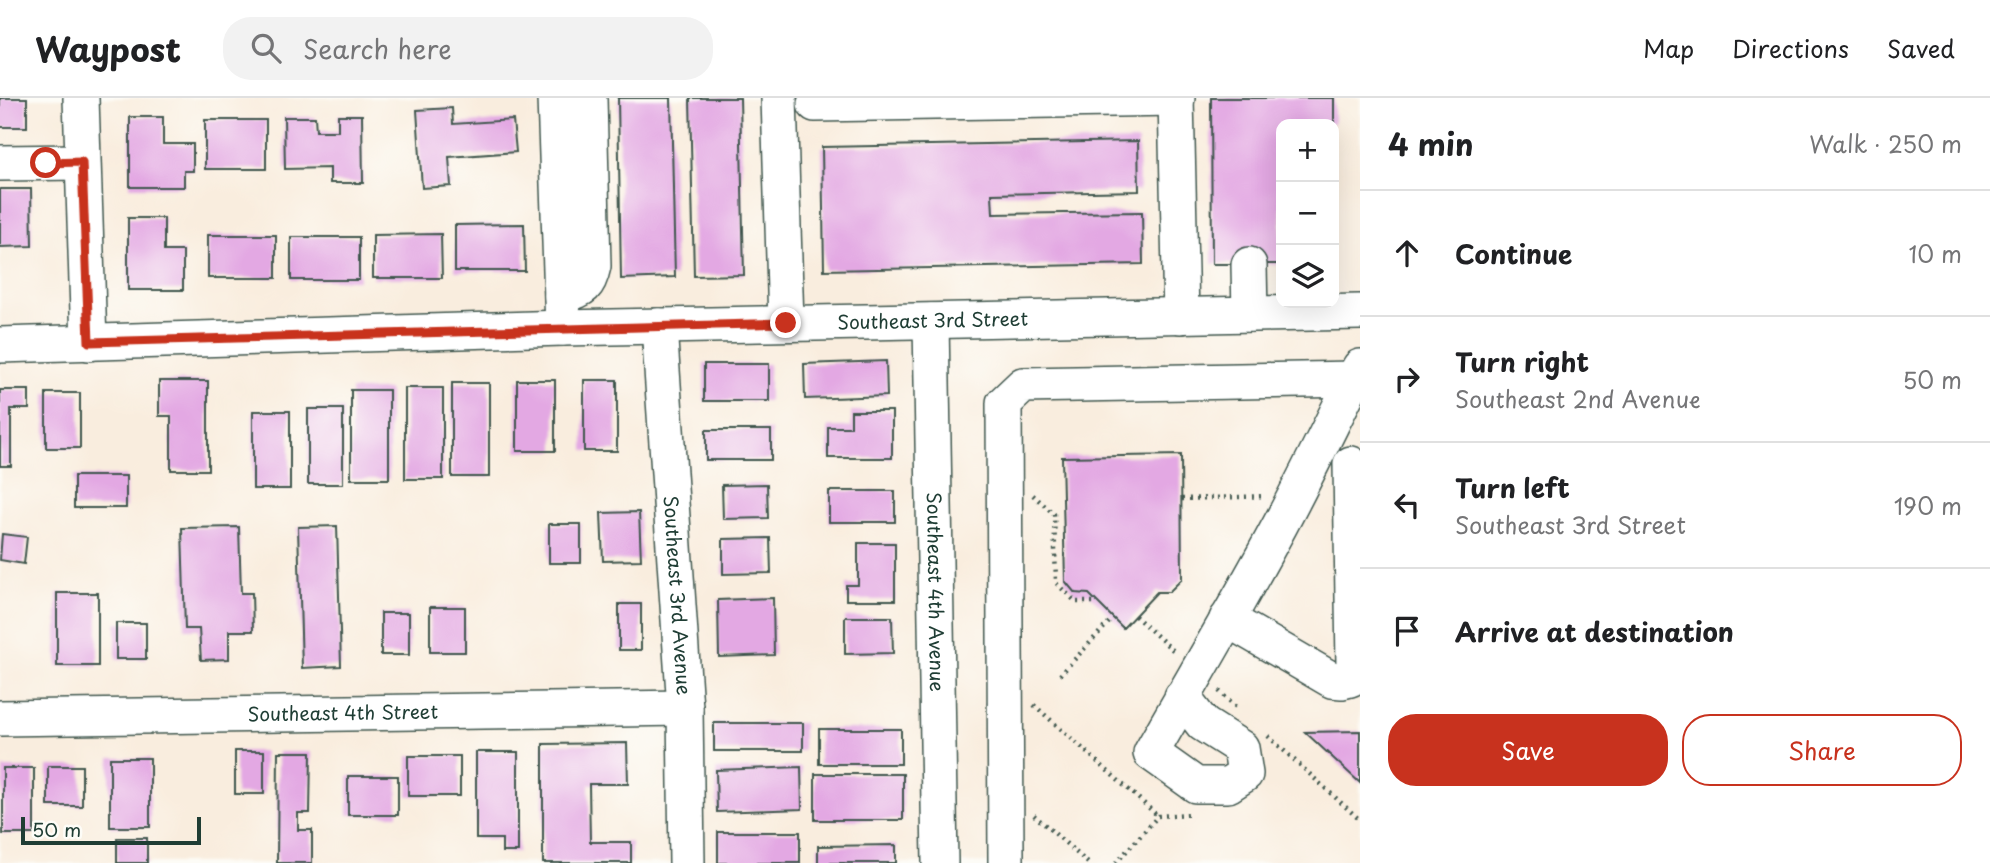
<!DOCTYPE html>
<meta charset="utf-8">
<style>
:root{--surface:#fff;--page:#f2f2f2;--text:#202124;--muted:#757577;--line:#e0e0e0;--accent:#c8321e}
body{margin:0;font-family:"Playpen Sans",sans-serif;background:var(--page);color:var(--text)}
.controls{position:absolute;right:21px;top:21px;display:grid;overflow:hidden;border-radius:14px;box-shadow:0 7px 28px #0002}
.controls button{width:63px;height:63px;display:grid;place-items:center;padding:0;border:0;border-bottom:2px solid var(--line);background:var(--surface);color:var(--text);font:35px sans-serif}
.scale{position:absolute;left:21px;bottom:18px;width:180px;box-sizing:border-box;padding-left:7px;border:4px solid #1f3d34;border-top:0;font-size:19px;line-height:24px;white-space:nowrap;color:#1f3d34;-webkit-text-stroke:5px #fdfcf7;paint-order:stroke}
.stop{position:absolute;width:21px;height:21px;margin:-16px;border:5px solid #c8321e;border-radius:50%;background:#fff}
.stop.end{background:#c8321e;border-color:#fff;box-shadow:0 2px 7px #0008}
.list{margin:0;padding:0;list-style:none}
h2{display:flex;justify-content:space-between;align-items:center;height:91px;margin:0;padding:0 28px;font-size:30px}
h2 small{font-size:23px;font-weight:400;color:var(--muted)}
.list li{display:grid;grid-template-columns:46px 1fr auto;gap:21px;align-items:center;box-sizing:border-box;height:126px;padding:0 28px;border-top:2px solid var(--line)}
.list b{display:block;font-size:26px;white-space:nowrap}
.list p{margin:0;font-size:23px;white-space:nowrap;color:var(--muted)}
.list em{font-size:23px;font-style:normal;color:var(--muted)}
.actions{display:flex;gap:14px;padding:21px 28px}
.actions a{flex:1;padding:16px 0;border:2px solid var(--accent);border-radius:28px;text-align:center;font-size:24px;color:var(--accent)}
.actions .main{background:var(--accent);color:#fff}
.icon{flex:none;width:38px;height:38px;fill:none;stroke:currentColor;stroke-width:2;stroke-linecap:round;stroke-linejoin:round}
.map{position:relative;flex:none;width:1360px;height:765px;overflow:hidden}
header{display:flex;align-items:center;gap:42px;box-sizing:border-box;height:98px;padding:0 35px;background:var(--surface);border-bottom:2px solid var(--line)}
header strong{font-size:33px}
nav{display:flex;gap:38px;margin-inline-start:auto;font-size:24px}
.search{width:490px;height:63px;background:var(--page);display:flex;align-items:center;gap:18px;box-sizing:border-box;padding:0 24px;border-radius:28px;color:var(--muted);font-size:26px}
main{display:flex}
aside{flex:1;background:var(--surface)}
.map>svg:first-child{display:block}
.building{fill:#e3a8e3}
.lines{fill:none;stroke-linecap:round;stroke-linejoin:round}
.minor-casing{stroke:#40574e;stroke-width:38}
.path{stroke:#40574e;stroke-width:4.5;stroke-dasharray:2 5;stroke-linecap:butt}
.minor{stroke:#fff;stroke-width:35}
.route{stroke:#c8321e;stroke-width:9}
.labels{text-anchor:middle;stroke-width:5;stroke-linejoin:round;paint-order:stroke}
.street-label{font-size:19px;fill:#1f3d34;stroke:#fdfcf7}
</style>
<header>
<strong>Waypost</strong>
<div class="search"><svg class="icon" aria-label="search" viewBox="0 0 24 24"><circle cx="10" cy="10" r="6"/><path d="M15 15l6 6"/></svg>Search here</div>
<nav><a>Map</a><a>Directions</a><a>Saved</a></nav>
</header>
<main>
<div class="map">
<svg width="1360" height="765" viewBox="0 0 1360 765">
<rect width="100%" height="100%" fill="#fdfcf7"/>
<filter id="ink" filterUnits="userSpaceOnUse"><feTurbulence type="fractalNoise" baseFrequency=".0143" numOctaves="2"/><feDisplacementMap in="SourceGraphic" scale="14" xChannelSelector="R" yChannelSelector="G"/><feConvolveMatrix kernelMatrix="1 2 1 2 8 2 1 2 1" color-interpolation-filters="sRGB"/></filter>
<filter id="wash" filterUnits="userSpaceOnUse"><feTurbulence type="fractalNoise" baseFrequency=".00686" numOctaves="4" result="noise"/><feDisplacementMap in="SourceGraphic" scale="28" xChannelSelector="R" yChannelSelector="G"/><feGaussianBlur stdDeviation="1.57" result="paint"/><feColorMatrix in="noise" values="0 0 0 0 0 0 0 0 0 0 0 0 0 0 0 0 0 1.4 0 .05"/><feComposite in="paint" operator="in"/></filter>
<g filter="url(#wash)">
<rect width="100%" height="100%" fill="#f9edde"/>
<g id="blocks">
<path class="building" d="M 0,0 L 27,0 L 27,29 L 0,29 Z
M 618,0 L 671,0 L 675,179 L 621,181 Z
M 690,0 L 740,0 L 744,177 L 694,178 Z
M 1211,0 L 1334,0 L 1334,26 L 1281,26 L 1281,166 L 1212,166 Z
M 452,10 L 453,26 L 513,22 L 516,54 L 449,59 L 451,88 L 422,90 L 417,12 Z
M 338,17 L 362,17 L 363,85 L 330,85 L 330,70 L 285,71 L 284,19 L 315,19 L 316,33 L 338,33 Z
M 130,19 L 163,19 L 163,46 L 193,46 L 193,73 L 184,73 L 184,89 L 130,89 Z
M 205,22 L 266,22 L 266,71 L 205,71 Z
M 1138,43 L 1139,93 L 992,96 L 993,116 L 1142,114 L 1143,166 L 824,172 L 822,49 Z
M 0,91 L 31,91 L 32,148 L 0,149 Z
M 128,120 L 164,120 L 164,153 L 183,153 L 183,192 L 128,192 Z
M 524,126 L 525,173 L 455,173 L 455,127 Z
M 441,136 L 442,180 L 373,180 L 373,137 Z
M 208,137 L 276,137 L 276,180 L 208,180 Z
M 291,139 L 359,139 L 359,182 L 291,182 Z
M 886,263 L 887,298 L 805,301 L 804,266 Z
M 704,266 L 769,266 L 769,303 L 704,303 Z
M 517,282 L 555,282 L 555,353 L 517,353 Z
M 584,282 L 617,282 L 617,353 L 584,353 Z
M 159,283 L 208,283 L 208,372 L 171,372 L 171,318 L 159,318 Z
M 452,285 L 489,285 L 489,379 L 452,379 Z
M 405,290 L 443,290 L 443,381 L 405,381 Z
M 0,292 L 29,292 L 29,311 L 11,311 L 11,368 L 0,368 Z
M 351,292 L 389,292 L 389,381 L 351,381 Z
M 46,295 L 80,295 L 80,350 L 46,350 Z
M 308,311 L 343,311 L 343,386 L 308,386 Z
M 253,313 L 290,313 L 290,391 L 253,391 Z
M 851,313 L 892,313 L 892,360 L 828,360 L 828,329 L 851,329 Z
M 706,332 L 771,332 L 771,362 L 706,362 Z
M 1181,357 L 1182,481 L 1169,494 L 1157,494 L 1123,530 L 1089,496 L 1075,495 L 1065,483 L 1062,359 Z
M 74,378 L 126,378 L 126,410 L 74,410 Z
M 767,386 L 768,420 L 723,421 L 722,387 Z
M 829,393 L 895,393 L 895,424 L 829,424 Z
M 639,414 L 641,462 L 603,463 L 601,415 Z
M 549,426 L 581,426 L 581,465 L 549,465 Z
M 337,428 L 341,568 L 302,570 L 298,429 Z
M 239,429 L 241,495 L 252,495 L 253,533 L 229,533 L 229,561 L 201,562 L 199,531 L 185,531 L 182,430 Z
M 2,436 L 27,439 L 24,466 L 0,462 Z
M 770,440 L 771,475 L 723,476 L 723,441 Z
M 858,445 L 895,445 L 895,502 L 846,502 L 846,487 L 858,487 Z
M 57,495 L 98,495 L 98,568 L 57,568 Z
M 773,500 L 774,557 L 719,559 L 718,502 Z
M 619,506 L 641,506 L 641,552 L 619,552 Z
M 430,509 L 465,509 L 465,554 L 430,554 Z
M 381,515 L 409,515 L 409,557 L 381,557 Z
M 845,519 L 892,519 L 893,555 L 845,556 Z
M 116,525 L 146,525 L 146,561 L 116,561 Z
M 714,625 L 803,625 L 803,653 L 714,653 Z
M 819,631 L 901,631 L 901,666 L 819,666 Z
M 1360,633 L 1360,685 L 1305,634 Z
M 627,645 L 628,686 L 589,686 L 590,744 L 631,744 L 631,765 L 543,765 L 543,646 Z
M 235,653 L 264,653 L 264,696 L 235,696 Z
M 278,654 L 311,654 L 310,715 L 298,715 L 298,732 L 312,732 L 312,765 L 277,765 Z
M 476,654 L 518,654 L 518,754 L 502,754 L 502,741 L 476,741 Z
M 408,658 L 460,658 L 460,698 L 408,698 Z
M 110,660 L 150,660 L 150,729 L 110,729 Z
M 48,668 L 82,668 L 82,708 L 48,708 Z
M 801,669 L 802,711 L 717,714 L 716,672 Z
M 3,670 L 34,670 L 34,736 L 3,736 Z
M 815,676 L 903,676 L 903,722 L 815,722 Z
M 348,678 L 398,678 L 398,717 L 348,717 Z
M 718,734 L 800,734 L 800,765 L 718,765 Z
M 117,740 L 147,740 L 147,765 L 117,765 Z
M 896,747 L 896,765 L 818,765 L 818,748 Z"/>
</g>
</g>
<g filter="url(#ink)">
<use href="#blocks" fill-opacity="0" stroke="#40574e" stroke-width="2"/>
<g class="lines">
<g class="minor-casing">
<g id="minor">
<path d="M 81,0 L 89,245"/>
<path d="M 555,0 L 563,230"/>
<path d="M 779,0 L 786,225"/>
<path d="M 1176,0 L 1181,218"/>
<path d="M 815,6 L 1177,0"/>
<path d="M 0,65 L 82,64"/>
<path d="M 1249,167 L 1250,216"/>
<path d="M 562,198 C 582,191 588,191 593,168 L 589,0"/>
<path id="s1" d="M 931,223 L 940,765"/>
<path id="s2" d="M 659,228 L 685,610 L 687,765"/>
<path id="s3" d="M 0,247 L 563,230 L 1360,214"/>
<path d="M 1227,521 L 1332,582 L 1342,583 L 1350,581 L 1354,568 L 1351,366"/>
<path d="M 1182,599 L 1203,626 L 1241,650 L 1245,676 L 1228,687 L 1196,687 L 1151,655 C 1194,579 1239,504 1280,427 C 1308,375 1333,322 1360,269"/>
<path id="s4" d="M 0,620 L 685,610"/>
<path d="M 1006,765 L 1004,305 L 1023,287 L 1354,281"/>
</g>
</g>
<path class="path" d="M 1033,397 L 1054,416 L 1056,485 L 1076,504 L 1098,504
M 1182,401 L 1265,398
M 1135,518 L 1176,555
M 1060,577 L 1113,520
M 1219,593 L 1238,611
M 1034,607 L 1158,718
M 1268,638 L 1360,722
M 1034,717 L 1088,765
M 1116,765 L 1158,718 L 1190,716"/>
<use href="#minor" class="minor"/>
</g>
</g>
<g class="lines" filter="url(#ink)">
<path class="route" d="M 46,65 L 82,64 L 89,244 L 786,225"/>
</g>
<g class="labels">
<g class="street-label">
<text dy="7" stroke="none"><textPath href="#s3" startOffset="933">Southeast 3rd Street</textPath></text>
<text dy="7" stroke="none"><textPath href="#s1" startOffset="271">Southeast 4th Avenue</textPath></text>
<text dy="7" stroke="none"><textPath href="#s2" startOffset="270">Southeast 3rd Avenue</textPath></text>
<text dy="7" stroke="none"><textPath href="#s4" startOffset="343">Southeast 4th Street</textPath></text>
</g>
</g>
</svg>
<div class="controls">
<button>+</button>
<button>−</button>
<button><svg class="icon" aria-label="layers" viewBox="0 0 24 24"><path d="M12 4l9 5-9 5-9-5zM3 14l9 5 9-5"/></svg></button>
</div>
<div class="scale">50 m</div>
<div class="stop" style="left:46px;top:65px"></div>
<div class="stop end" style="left:786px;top:225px"></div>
</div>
<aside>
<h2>4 min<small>Walk · 250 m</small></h2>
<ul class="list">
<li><svg class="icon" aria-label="ahead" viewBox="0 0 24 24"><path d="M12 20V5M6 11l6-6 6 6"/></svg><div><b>Continue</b></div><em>10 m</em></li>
<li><svg class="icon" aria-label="right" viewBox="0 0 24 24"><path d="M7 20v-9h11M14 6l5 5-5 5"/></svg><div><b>Turn right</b><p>Southeast 2nd Avenue</p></div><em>50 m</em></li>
<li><svg class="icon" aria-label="left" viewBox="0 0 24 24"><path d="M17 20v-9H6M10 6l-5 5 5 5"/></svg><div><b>Turn left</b><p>Southeast 3rd Street</p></div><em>190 m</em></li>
<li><svg class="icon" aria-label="arrive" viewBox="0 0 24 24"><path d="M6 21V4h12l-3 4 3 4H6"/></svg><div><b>Arrive at destination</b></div></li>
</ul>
<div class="actions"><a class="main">Save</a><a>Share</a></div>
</aside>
</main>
